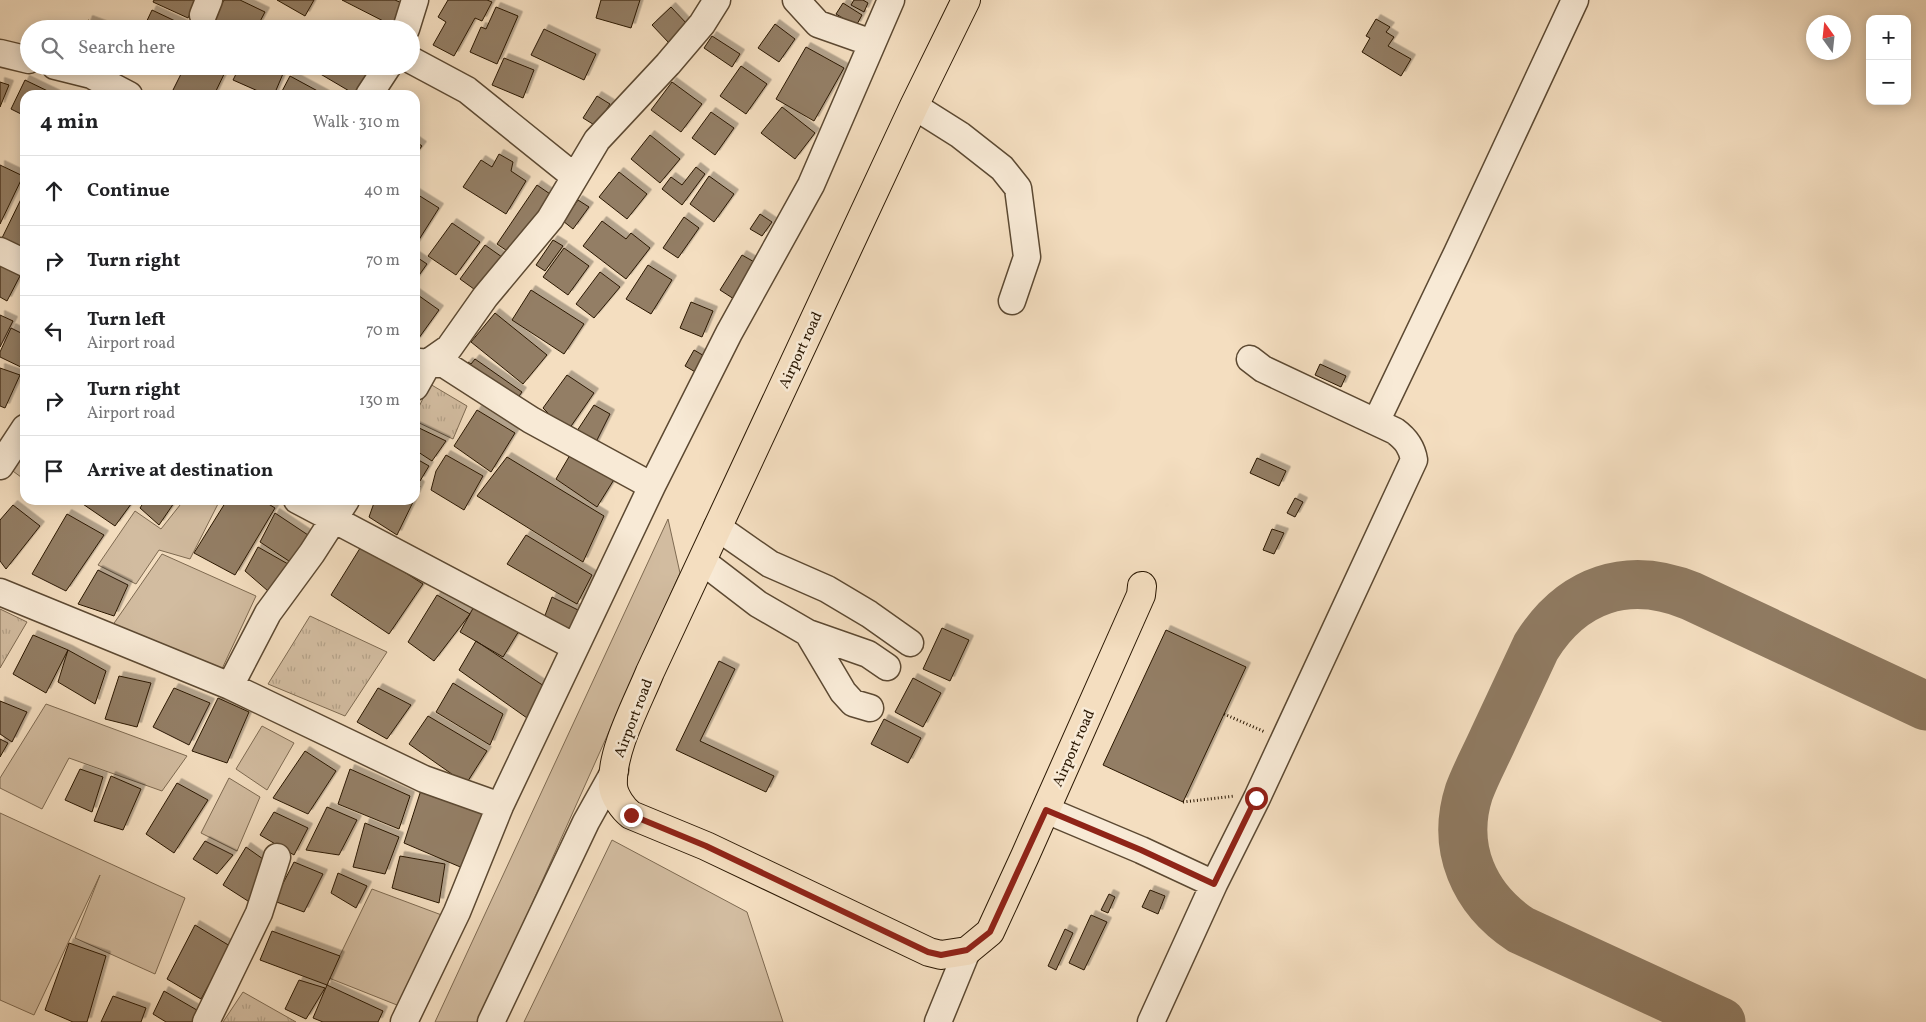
<!DOCTYPE html>
<meta charset="utf-8">
<style>
:root{--surface:#fff;--page:#f2f2f2;--text:#202124;--muted:#757577;--line:#e0e0e0}
body{margin:0;font-family:Vollkorn,serif;background:var(--page);color:var(--text)}
.controls{position:absolute;right:15px;top:15px;display:grid;overflow:hidden;border-radius:10px;box-shadow:0 2px 12px #0003}
.controls button{width:45px;height:45px;display:grid;place-items:center;padding:0;border:0;border-bottom:1px solid var(--line);background:var(--surface);color:var(--text);font:25px sans-serif}
.compass{position:absolute;left:1806px;top:15px;width:45px;height:45px;border-radius:50%;background:var(--surface);box-shadow:0 2px 12px #0003;rotate:345deg}
.stop{position:absolute;width:15px;height:15px;margin:-11px;border:4px solid #8f2418;border-radius:50%;background:#fff}
.stop.end{background:#8f2418;border-color:#fff;box-shadow:0 1px 5px #0008}
.list{margin:0;padding:0;list-style:none}
h2{display:flex;justify-content:space-between;align-items:center;height:65px;margin:0;padding:0 20px;font-size:21px}
h2 small{font-size:16px;font-weight:400;color:var(--muted)}
.list li{display:grid;grid-template-columns:32px 1fr auto;gap:15px;align-items:center;box-sizing:border-box;height:70px;padding:0 20px;border-top:1px solid var(--line)}
.list b{display:block;font-size:19px;white-space:nowrap}
.list p{margin:0;font-size:16px;white-space:nowrap;color:var(--muted)}
.list em{font-size:16px;font-style:normal;color:var(--muted)}
.icon{flex:none;width:28px;height:28px;fill:none;stroke:currentColor;stroke-width:2;stroke-linecap:round;stroke-linejoin:round}
.map{position:relative;flex:none;width:1926px;height:1022px;overflow:hidden}
.search{position:absolute;background:var(--surface);box-shadow:0 2px 12px #0003;left:20px;top:20px;width:400px;height:55px;display:flex;align-items:center;gap:12px;box-sizing:border-box;padding:0 18px;border-radius:28px;color:var(--muted);font-size:19px}
.panel{position:absolute;background:var(--surface);box-shadow:0 2px 12px #0003;left:20px;top:90px;width:400px;height:415px;border-radius:15px}
.map>svg:first-child{display:block}
.grass{fill:#d2bca0;stroke:#7e6a51}
.park{fill:url(#park-tufts);stroke:#7e6a51}
.lines{fill:none;stroke-linecap:round;stroke-linejoin:round}
.taxiway{stroke:#8f7a61;stroke-width:49}
.building{fill:#937e65;stroke:#2a1702;filter:url(#shadow)}
.minor-casing{stroke:#5c4932;stroke-width:29}
.major-casing{stroke:#2a1702;stroke-width:30}
.path{stroke:#2a1702;stroke-width:3;stroke-dasharray:1 2.5;stroke-linecap:butt}
.minor{stroke:#f8ead6;stroke-width:26}
.major{stroke:#f4dec0;stroke-width:28}
.route{stroke:#8f2418;stroke-width:6}
.labels{text-anchor:middle;stroke-width:5;stroke-linejoin:round;paint-order:stroke}
.street-label{font-size:15px;fill:#2a1702;stroke:#f8ead6}
</style>
<div class="map">
<svg width="1926" height="1022" viewBox="0 0 1926 1022">
<defs>
<pattern id="park-tufts" width="24" height="20" patternUnits="userSpaceOnUse" patternTransform="scale(1.25)"><rect width="24" height="20" fill="#d2bca0"/><path d="M3 7l-1-3M5 7V3M7 7l1-3M15 17l-1-3M17 17v-4M19 17l1-3" fill="none" stroke="#b4a188"/></pattern>
<filter id="shadow"><feDropShadow dx="4.5" dy="-4.5" stdDeviation="0" flood-color="#0004"/></filter>
</defs>
<rect width="100%" height="100%" fill="#f4dec0"/>
<filter id="stains"><feTurbulence type="fractalNoise" baseFrequency=".004" numOctaves="4"/><feColorMatrix values="0 0 0 0 .2 0 0 0 0 .09 0 0 0 0 .02 0 0 0 .5 -.17"/></filter>
<radialGradient id="worn" r=".72"><stop offset=".6" stop-color="#630" stop-opacity="0"/><stop offset="1" stop-color="#630" stop-opacity=".3"/></radialGradient>
<path class="grass" d="M 25,440 L 25,480 L 6,466 Z
M 184,500 L 220,500 L 190,559 L 159,550 L 136,584 L 98,565 L 135,511 L 161,529 Z
M 668,519 L 680,573 L 479,1022 L 435,1022 Z
M 162,554 L 256,596 L 221,671 L 110,629 Z
M 46,704 L 187,756 L 162,791 L 69,758 L 42,809 L 0,788 L 0,778 Z
M 262,726 L 294,743 L 267,790 L 236,769 Z
M 229,778 L 260,797 L 237,851 L 201,833 Z
M 0,813 L 185,898 L 155,974 L 75,938 L 100,875 L 34,1015 L 0,1000 Z
M 612,840 L 747,912 L 783,1022 L 524,1022 Z
M 372,889 L 447,917 L 402,1007 L 329,978 Z"/>
<path class="park" d="M 430,384 L 467,406 L 453,439 L 415,421 L 415,415 Z
M 0,609 L 27,622 L 0,668 Z
M 310,616 L 387,652 L 345,716 L 268,684 Z
M 243,992 L 296,1022 L 223,1022 Z"/>
<g class="lines">
<path class="taxiway" d="M 1721,1022 L 1521,930 C 1474,899 1451,848 1469,792 C 1476,773 1486,755 1494,737 C 1508,707 1522,677 1536,647 C 1572,589 1628,570 1691,596 L 1926,706"/>
</g>
<path class="building" d="M 154,0 L 197,0 L 188,18 L 153,2 Z
M 224,0 L 240,0 L 265,12 L 256,29 L 221,29 L 211,24 Z
M 277,0 L 314,0 L 305,16 Z
M 342,0 L 395,0 L 406,5 L 395,27 Z
M 448,0 L 487,0 L 492,2 L 482,21 L 475,18 L 454,56 L 433,45 L 446,22 L 438,17 Z
M 601,0 L 640,0 L 631,28 L 596,18 Z
M 854,0 L 863,0 L 868,3 L 864,12 L 851,5 Z
M 843,3 L 862,15 L 856,26 L 836,14 Z
M 496,7 L 518,16 L 497,64 L 470,52 L 481,27 L 486,29 Z
M 671,7 L 688,25 L 669,43 L 652,25 Z
M 152,10 L 192,29 L 148,29 L 144,27 Z
M 1376,19 L 1390,27 L 1386,32 L 1394,37 L 1388,46 L 1411,59 L 1401,76 L 1362,52 L 1370,38 L 1366,36 Z
M 88,20 L 112,29 L 85,29 Z
M 775,24 L 795,39 L 779,62 L 758,48 Z
M 544,29 L 596,54 L 584,80 L 531,55 Z
M 712,36 L 740,54 L 732,67 L 704,48 Z
M 806,47 L 844,68 L 814,121 L 776,99 Z
M 504,58 L 534,70 L 523,98 L 492,85 Z
M 185,66 L 228,66 L 214,95 L 184,95 L 173,90 Z
M 240,66 L 278,66 L 285,69 L 274,95 L 267,95 L 233,80 Z
M 321,66 L 372,66 L 376,69 L 361,95 L 356,95 L 317,72 Z
M 741,66 L 767,84 L 746,114 L 720,96 Z
M 290,76 L 325,95 L 280,95 Z
M 25,80 L 56,95 L 25,95 L 25,116 L 11,109 Z
M 0,82 L 9,85 L 0,107 Z
M 672,82 L 702,104 L 681,132 L 651,110 Z
M 597,96 L 610,104 L 596,126 L 583,118 Z
M 782,107 L 815,133 L 795,159 L 761,133 Z
M 711,112 L 734,128 L 715,155 L 692,138 Z
M 650,135 L 680,159 L 660,183 L 631,159 Z
M 415,141 L 422,146 L 415,155 Z
M 499,154 L 513,162 L 511,171 L 526,181 L 506,214 L 463,187 L 481,160 L 492,167 Z
M 0,165 L 23,176 L 0,224 Z
M 696,167 L 705,174 L 682,205 L 662,189 L 671,177 L 682,185 Z
M 619,172 L 647,194 L 627,219 L 599,197 Z
M 709,176 L 734,194 L 714,222 L 690,204 Z
M 537,185 L 553,196 L 513,255 L 497,244 Z
M 25,191 L 25,251 L 1,240 Z
M 415,193 L 439,208 L 415,246 Z
M 578,200 L 589,207 L 573,229 L 563,221 Z
M 760,214 L 772,222 L 762,236 L 750,229 Z
M 684,217 L 699,228 L 678,258 L 663,248 Z
M 602,221 L 626,239 L 631,233 L 650,248 L 626,279 L 583,246 Z
M 452,223 L 480,242 L 456,275 L 428,256 Z
M 553,240 L 563,246 L 545,271 L 536,265 Z
M 485,245 L 509,262 L 485,297 L 460,279 Z
M 564,248 L 589,266 L 568,295 L 543,277 Z
M 742,255 L 756,263 L 734,299 L 720,290 Z
M 415,256 L 427,264 L 415,281 Z
M 0,263 L 21,274 L 7,301 L 0,297 Z
M 648,265 L 672,280 L 651,314 L 626,299 Z
M 600,272 L 620,287 L 594,318 L 576,304 Z
M 531,290 L 584,324 L 564,354 L 512,320 Z
M 415,293 L 439,310 L 416,342 L 415,342 Z
M 691,302 L 713,311 L 702,337 L 680,328 Z
M 495,313 L 547,355 L 523,384 L 471,342 Z
M 0,315 L 13,321 L 0,347 Z
M 11,328 L 25,335 L 25,369 L 0,357 L 0,352 Z
M 694,350 L 706,357 L 697,373 L 685,366 Z
M 475,359 L 522,392 L 512,406 L 464,367 L 468,362 L 471,364 Z
M 1320,364 L 1346,376 L 1341,387 L 1315,375 Z
M 0,368 L 20,375 L 5,408 L 0,406 Z
M 567,375 L 594,393 L 567,432 L 543,408 Z
M 594,405 L 610,414 L 594,446 L 575,434 Z
M 477,410 L 515,433 L 491,472 L 454,446 Z
M 415,426 L 446,441 L 432,461 L 415,450 Z
M 446,455 L 483,476 L 464,510 L 431,490 L 436,471 Z
M 570,455 L 615,478 L 597,507 L 556,479 Z
M 507,457 L 604,516 L 583,562 L 477,496 Z
M 415,458 L 429,466 L 420,481 L 415,478 Z
M 1257,458 L 1286,471 L 1279,486 L 1250,473 Z
M 415,482 L 420,486 L 415,497 Z
M 1295,498 L 1303,502 L 1295,517 L 1287,513 Z
M 77,500 L 134,500 L 115,526 Z
M 145,500 L 176,500 L 159,525 L 140,508 Z
M 227,500 L 262,500 L 275,508 L 235,575 L 194,553 Z
M 375,500 L 414,500 L 397,535 L 369,517 Z
M 13,505 L 40,526 L 6,569 L 0,561 L 0,520 Z
M 275,513 L 308,535 L 292,563 L 260,542 Z
M 67,514 L 104,535 L 66,591 L 32,574 Z
M 1272,529 L 1284,533 L 1274,554 L 1263,550 Z
M 526,535 L 592,575 L 577,604 L 507,564 Z
M 362,545 L 423,584 L 389,634 L 331,595 Z
M 258,547 L 288,564 L 268,591 L 245,571 Z
M 98,570 L 128,585 L 114,616 L 78,604 Z
M 437,595 L 470,614 L 434,661 L 408,642 Z
M 552,597 L 582,612 L 571,631 L 544,618 Z
M 477,601 L 522,626 L 503,657 L 460,632 Z
M 942,628 L 969,640 L 950,681 L 923,669 Z
M 1166,630 L 1246,667 L 1183,802 L 1103,765 Z
M 33,635 L 68,650 L 46,693 L 13,674 Z
M 476,641 L 547,688 L 527,718 L 459,670 Z
M 68,650 L 106,671 L 95,704 L 58,682 Z
M 719,661 L 735,669 L 700,741 L 774,776 L 766,792 L 676,750 Z
M 119,676 L 151,683 L 137,727 L 105,719 Z
M 913,678 L 941,693 L 923,727 L 895,712 Z
M 453,683 L 503,714 L 490,745 L 436,712 Z
M 174,688 L 210,703 L 189,745 L 153,727 Z
M 378,688 L 411,705 L 387,739 L 357,722 Z
M 218,698 L 249,712 L 227,763 L 192,751 Z
M 0,701 L 27,712 L 12,742 L 0,734 Z
M 428,716 L 487,751 L 466,784 L 409,744 Z
M 884,719 L 921,738 L 908,763 L 871,744 Z
M 0,739 L 8,743 L 0,757 Z
M 305,751 L 336,771 L 308,814 L 273,798 Z
M 80,769 L 103,777 L 92,812 L 65,800 Z
M 350,769 L 410,796 L 399,829 L 338,804 Z
M 111,776 L 141,789 L 123,830 L 94,821 Z
M 177,783 L 208,800 L 174,853 L 146,834 Z
M 422,787 L 487,815 L 465,869 L 404,843 Z
M 327,807 L 357,820 L 339,855 L 306,850 Z
M 274,812 L 308,828 L 294,855 L 260,835 Z
M 365,823 L 399,837 L 385,874 L 353,867 Z
M 205,841 L 233,855 L 217,874 L 193,859 Z
M 246,847 L 270,864 L 251,903 L 223,885 Z
M 400,856 L 445,864 L 439,903 L 392,888 Z
M 294,862 L 323,874 L 304,912 L 274,901 Z
M 338,873 L 367,886 L 356,908 L 331,893 Z
M 1150,890 L 1165,896 L 1158,914 L 1142,907 Z
M 1109,894 L 1115,897 L 1108,913 L 1101,910 Z
M 1091,915 L 1107,922 L 1084,970 L 1069,963 Z
M 195,925 L 230,946 L 201,999 L 167,979 Z
M 1065,929 L 1073,933 L 1056,970 L 1048,966 Z
M 272,931 L 340,956 L 327,985 L 260,960 Z
M 69,943 L 106,956 L 87,1022 L 73,1022 L 45,1010 Z
M 299,980 L 325,988 L 306,1019 L 285,1009 Z
M 327,985 L 383,1011 L 378,1022 L 323,1022 L 313,1018 Z
M 164,991 L 202,1013 L 198,1022 L 166,1022 L 153,1014 Z
M 113,996 L 146,1008 L 141,1022 L 101,1022 Z"/>
<g class="lines">
<g class="minor-casing">
<path id="minor" d="M 796,0 L 818,24 L 872,43
M 203,15 L 209,0
M 406,29 L 415,0
M 0,53 L 29,60
M 411,60 L 467,90 L 575,177
M 55,66 L 91,75 L 129,95
M 369,95 L 388,66
M 914,106 L 960,135 L 1002,168 L 1018,188 L 1027,257 L 1012,301
M 0,251 L 25,263
M 419,362 L 444,364 L 531,420 L 652,486
M 415,387 L 429,362 L 449,348 L 485,297 L 550,219 L 597,140 L 668,64 L 702,24 L 717,0
M 1376,422 L 1457,253 L 1575,0
M 0,466 L 25,428
M 297,500 L 575,647
M 717,527 L 770,564 L 827,589 L 869,614 L 910,643
M 702,561 L 758,604 L 808,633 L 868,654 L 887,667
M 0,592 L 230,686 L 424,779 L 500,806
M 808,633 L 843,692 L 853,703 L 870,708
M 230,686 L 268,613 L 312,553 L 346,500
M 1046,810 L 1141,850 L 1214,884
M 206,1022 L 259,913 L 277,857
M 404,1022 L 457,912 L 500,806 L 652,486 L 729,333 L 811,185 L 891,0
M 491,1022 L 586,822 L 615,770
M 938,1022 L 967,951
M 1151,1022 L 1214,884 L 1257,798 L 1414,460 C 1412,447 1406,439 1395,431 L 1263,369 L 1250,359"/>
</g>
<g class="major-casing">
<path id="major" d="M 966,0 L 914,106 L 650,672 C 637,704 611,751 613,786 C 614,796 623,809 631,815 L 706,846 L 929,952 L 941,955 L 967,951 L 990,932 L 1025,856 L 1141,595 L 1142,586"/>
</g>
<path class="path" d="M 1224,714 L 1265,732
M 1183,802 L 1235,796"/>
<use href="#minor" class="minor"/>
<use href="#major" class="major"/>
</g>
<g class="lines">
<path class="route" d="M 631,815 L 706,846 L 928,952 L 941,955 L 967,950 L 990,932 L 1046,810 L 1141,850 L 1214,884 L 1256,798"/>
</g>
<g class="labels">
<g class="street-label">
<text transform="translate(800 350) rotate(-65)" y="5">Airport road</text>
<text transform="translate(633 718) rotate(-69)" y="5">Airport road</text>
<text transform="translate(1073 748) rotate(-66)" y="5">Airport road</text>
</g>
</g>
<rect width="100%" height="100%" filter="url(#stains)"/>
<rect width="100%" height="100%" fill="url(#worn)"/>
</svg>
<div class="controls">
<button>+</button>
<button>−</button>
</div>
<svg class="compass" viewBox="-18 -18 36 36"><path d="M0-13l5 13h-10z" fill="#e53935"/><path d="M0 13l5-13h-10z" fill="#757577"/></svg>
<div class="stop" style="left:1256px;top:798px"></div>
<div class="stop end" style="left:631px;top:815px"></div>
<div class="search"><svg class="icon" aria-label="search" viewBox="0 0 24 24"><circle cx="10" cy="10" r="6"/><path d="M15 15l6 6"/></svg>Search here</div>
<section class="panel">
<h2>4 min<small>Walk · 310 m</small></h2>
<ul class="list">
<li><svg class="icon" aria-label="ahead" viewBox="0 0 24 24"><path d="M12 20V5M6 11l6-6 6 6"/></svg><div><b>Continue</b></div><em>40 m</em></li>
<li><svg class="icon" aria-label="right" viewBox="0 0 24 24"><path d="M7 20v-9h11M14 6l5 5-5 5"/></svg><div><b>Turn right</b></div><em>70 m</em></li>
<li><svg class="icon" aria-label="left" viewBox="0 0 24 24"><path d="M17 20v-9H6M10 6l-5 5 5 5"/></svg><div><b>Turn left</b><p>Airport road</p></div><em>70 m</em></li>
<li><svg class="icon" aria-label="right" viewBox="0 0 24 24"><path d="M7 20v-9h11M14 6l5 5-5 5"/></svg><div><b>Turn right</b><p>Airport road</p></div><em>130 m</em></li>
<li><svg class="icon" aria-label="arrive" viewBox="0 0 24 24"><path d="M6 21V4h12l-3 4 3 4H6"/></svg><div><b>Arrive at destination</b></div></li>
</ul>
</section>
</div>
